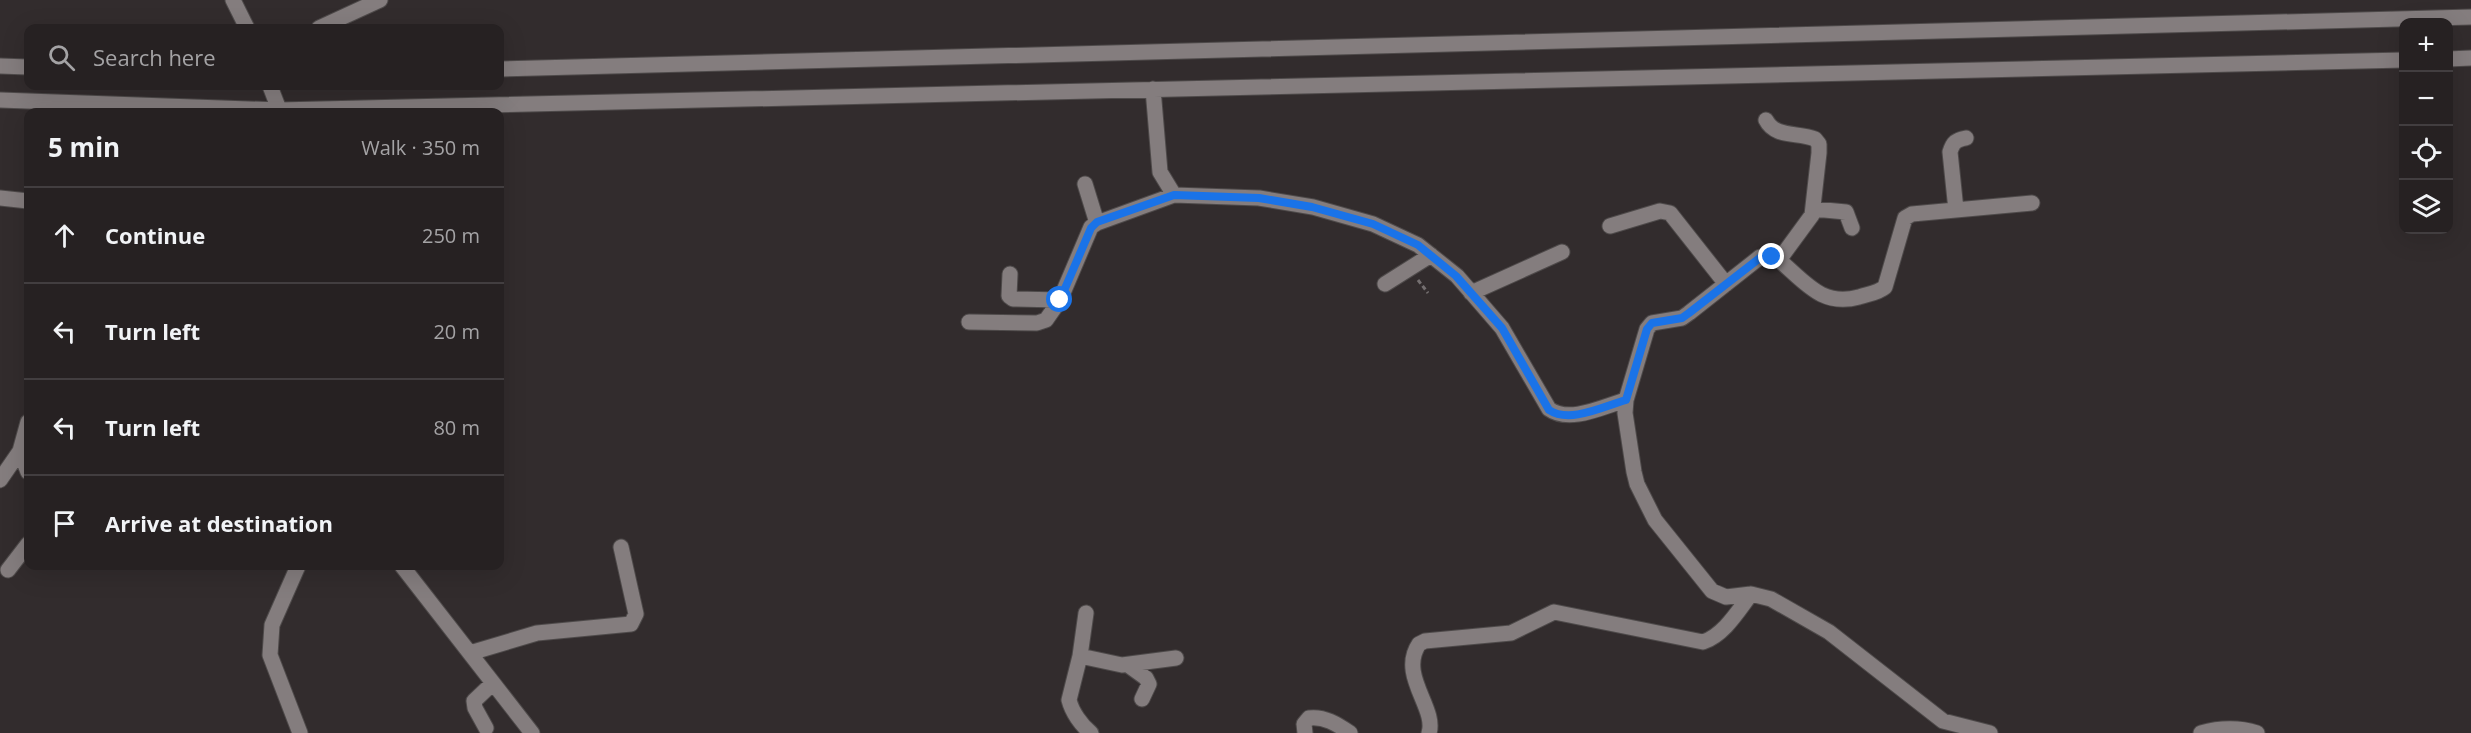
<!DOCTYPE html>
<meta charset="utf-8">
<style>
:root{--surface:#262122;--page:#322e2f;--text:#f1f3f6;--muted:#a4a3a5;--line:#423e40}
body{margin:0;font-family:"Open Sans",sans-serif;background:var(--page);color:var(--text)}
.controls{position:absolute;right:18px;top:18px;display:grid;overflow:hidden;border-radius:12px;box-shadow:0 6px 24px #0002}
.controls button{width:54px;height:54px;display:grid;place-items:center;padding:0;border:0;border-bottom:2px solid var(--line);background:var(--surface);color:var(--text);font:30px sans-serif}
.stop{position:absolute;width:18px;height:18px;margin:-14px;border:4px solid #1a73e8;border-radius:50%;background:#fff}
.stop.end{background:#1a73e8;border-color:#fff;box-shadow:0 2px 6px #0008}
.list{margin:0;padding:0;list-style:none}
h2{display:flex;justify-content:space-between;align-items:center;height:78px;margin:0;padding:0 24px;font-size:26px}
h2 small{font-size:20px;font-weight:400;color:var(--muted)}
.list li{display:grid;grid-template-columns:39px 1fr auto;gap:18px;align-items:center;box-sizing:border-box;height:96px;padding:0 24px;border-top:2px solid var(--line)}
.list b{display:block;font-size:22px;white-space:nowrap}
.list em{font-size:20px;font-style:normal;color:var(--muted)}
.icon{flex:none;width:33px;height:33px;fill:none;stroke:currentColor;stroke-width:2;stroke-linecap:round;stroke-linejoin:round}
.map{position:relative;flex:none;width:2471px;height:733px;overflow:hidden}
.search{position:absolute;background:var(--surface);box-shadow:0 6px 24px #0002;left:24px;top:24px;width:480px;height:66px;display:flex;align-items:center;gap:15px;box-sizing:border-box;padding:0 21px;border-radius:12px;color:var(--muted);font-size:22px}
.panel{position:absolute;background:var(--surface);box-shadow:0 6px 24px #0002;left:24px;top:108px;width:480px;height:462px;border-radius:12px}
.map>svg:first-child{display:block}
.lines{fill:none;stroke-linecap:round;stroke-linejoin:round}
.minor-casing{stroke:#4e4a4a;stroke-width:17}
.path{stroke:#746f70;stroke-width:3;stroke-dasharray:4.5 3;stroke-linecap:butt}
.minor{stroke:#847d7e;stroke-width:15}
.route{stroke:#1a73e8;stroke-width:8}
</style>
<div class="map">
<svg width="2471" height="733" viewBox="0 0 2471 733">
<rect width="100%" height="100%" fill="#322c2d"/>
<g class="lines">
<g class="minor-casing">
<path id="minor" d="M 233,0 L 247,28
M 319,28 L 380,0
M 2448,59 L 2471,58
M 0,66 L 28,67
M 500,69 L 2471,17
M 270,86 L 280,112
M 1153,89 L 1160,172 L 1174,195
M 0,100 L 279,110 L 2404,60
M 1766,120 C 1775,138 1798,132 1815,139 L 1819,144 L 1819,153 L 1812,215 L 1779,260
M 1085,184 L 1097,223
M 0,198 L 28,201
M 1814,209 L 1846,212 L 1852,228
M 1956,210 L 1950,152 C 1953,142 1956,140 1966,138
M 1610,226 L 1660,211 L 1670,213 L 1726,284
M 1010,274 L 1009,296 L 1013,299 L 1060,300
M 1385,284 L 1431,255
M 1471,293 L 1562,252
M 969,322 L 1037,323 L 1046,320 L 1060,300 L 1091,227 L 1097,223 L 1174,195 L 1259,198 L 1313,207 L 1373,224 L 1418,245 L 1457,276 L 1502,328 L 1549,409 C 1570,424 1604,406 1626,400
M 20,451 L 28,472
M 0,480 L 20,451 L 28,422
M 298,566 L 272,625 L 270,655 L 300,733
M 402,566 L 532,733
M 8,570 L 28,544
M 1086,613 L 1080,656 L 1069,700 C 1072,712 1081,725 1091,733
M 470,653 L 537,633 L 631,624 L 636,614 L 621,547
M 1080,656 L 1122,665 L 1176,658
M 1128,665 L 1146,678 L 1149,684 L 1142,699
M 486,728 L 475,708 L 474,701 L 493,683
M 1305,733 L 1304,724 L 1309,718 C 1324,716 1337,724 1350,733
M 1429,733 C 1437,708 1398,675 1419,644 L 1425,641 L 1511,633 L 1554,612 L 1703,642 C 1724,635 1738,611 1751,594
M 1990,733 L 1943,721 L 1829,632 L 1771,599 L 1751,594 L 1726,597 L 1712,591 L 1655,520 L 1637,484 L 1634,472 L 1625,413 L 1626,400 L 1647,329 L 1652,323 L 1682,318 L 1689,313 L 1760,257 L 1772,257 L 1779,260 C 1806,283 1822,307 1859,297 C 1868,294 1878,293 1885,287 L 1905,218 L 1912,214 L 2032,203
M 2201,733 C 2219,728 2238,727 2257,733"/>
</g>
<path class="path" d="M 1418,280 L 1428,293"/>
<use href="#minor" class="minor"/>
</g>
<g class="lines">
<path class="route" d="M 1060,300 L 1091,228 L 1097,222 L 1174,195 L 1259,198 L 1312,207 L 1373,224 L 1418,245 L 1456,276 L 1502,328 L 1549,410 C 1570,424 1604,406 1626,400 L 1647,329 L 1652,323 L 1682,318 L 1689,313 L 1761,257 L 1772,257"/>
</g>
</svg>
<div class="controls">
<button>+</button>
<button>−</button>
<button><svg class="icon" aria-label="locate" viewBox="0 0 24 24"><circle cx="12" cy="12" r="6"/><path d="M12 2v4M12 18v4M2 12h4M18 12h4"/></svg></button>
<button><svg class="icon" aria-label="layers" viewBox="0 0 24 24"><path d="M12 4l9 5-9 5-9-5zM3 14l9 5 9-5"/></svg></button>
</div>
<div class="stop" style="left:1060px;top:300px"></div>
<div class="stop end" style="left:1772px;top:257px"></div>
<div class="search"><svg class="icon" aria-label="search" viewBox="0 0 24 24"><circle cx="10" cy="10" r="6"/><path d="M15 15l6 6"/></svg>Search here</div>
<section class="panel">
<h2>5 min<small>Walk · 350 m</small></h2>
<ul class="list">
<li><svg class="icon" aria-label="ahead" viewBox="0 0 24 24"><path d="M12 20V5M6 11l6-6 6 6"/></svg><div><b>Continue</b></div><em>250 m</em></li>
<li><svg class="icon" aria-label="left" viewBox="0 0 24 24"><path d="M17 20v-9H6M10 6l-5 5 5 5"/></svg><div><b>Turn left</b></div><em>20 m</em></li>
<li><svg class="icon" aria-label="left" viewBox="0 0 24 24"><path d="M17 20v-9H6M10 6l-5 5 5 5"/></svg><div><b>Turn left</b></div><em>80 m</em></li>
<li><svg class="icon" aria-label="arrive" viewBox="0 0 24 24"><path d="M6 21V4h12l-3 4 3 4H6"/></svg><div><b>Arrive at destination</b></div></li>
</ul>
</section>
</div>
